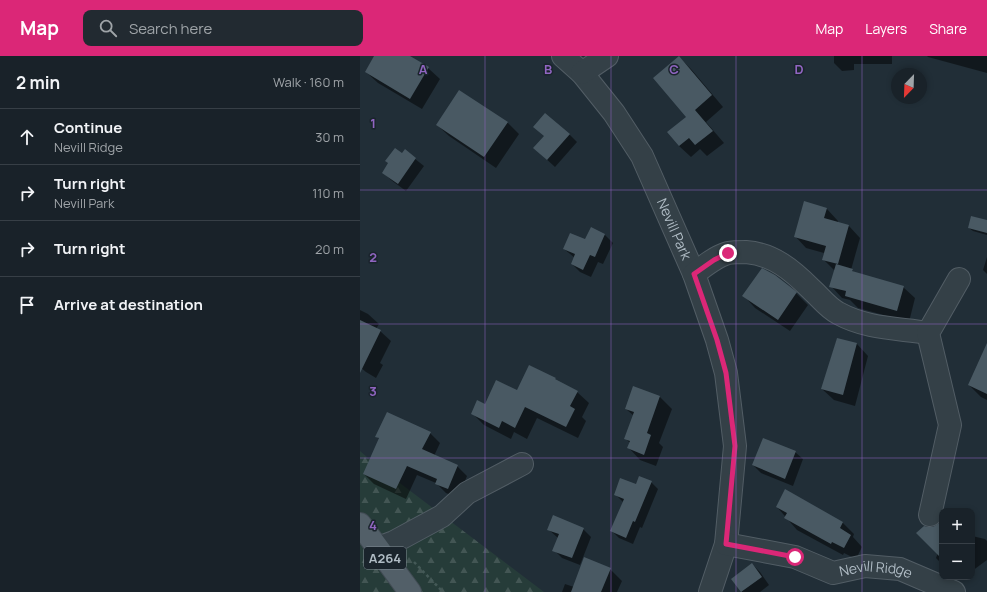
<!DOCTYPE html>
<meta charset="utf-8">
<style>
:root{--surface:#192229;--page:#222a31;--text:#f1f3f6;--muted:#9fa4a8;--line:#373f46;--accent:#db2777}
body{margin:0;font-family:Manrope,sans-serif;background:var(--page);color:var(--text)}
.controls{position:absolute;right:12px;bottom:12px;display:grid;overflow:hidden;border-radius:8px;box-shadow:0 2px 6px #0003}
.controls button{width:36px;height:36px;display:grid;place-items:center;padding:0;border:0;border-bottom:1px solid var(--line);background:var(--surface);color:var(--text);font:20px sans-serif}
.compass{position:absolute;left:531px;top:12px;width:36px;height:36px;border-radius:50%;background:var(--surface);box-shadow:0 2px 6px #0003;rotate:203deg}
.stop{position:absolute;width:12px;height:12px;margin:-9px;border:3px solid #db2777;border-radius:50%;background:#fff}
.stop.end{background:#db2777;border-color:#fff;box-shadow:0 1px 4px #0008}
.list{margin:0;padding:0;list-style:none}
h2{display:flex;justify-content:space-between;align-items:center;height:52px;margin:0;padding:0 16px;font-size:17px}
h2 small{font-size:13px;font-weight:400;color:var(--muted)}
.list li{display:grid;grid-template-columns:26px 1fr auto;gap:12px;align-items:center;box-sizing:border-box;height:56px;padding:0 16px;border-top:1px solid var(--line)}
.list b{display:block;font-size:15px;white-space:nowrap}
.list p{margin:0;font-size:13px;white-space:nowrap;color:var(--muted)}
.list em{font-size:13px;font-style:normal;color:var(--muted)}
.icon{flex:none;width:22px;height:22px;fill:none;stroke:currentColor;stroke-width:2;stroke-linecap:round;stroke-linejoin:round}
.map{position:relative;flex:none;width:627px;height:536px;overflow:hidden}
header{display:flex;align-items:center;gap:24px;box-sizing:border-box;height:56px;padding:0 20px;background:var(--accent);color:#fff}
header strong{font-size:19px}
nav{display:flex;gap:22px;margin-inline-start:auto;font-size:14px}
.search{width:280px;height:36px;background:var(--page);display:flex;align-items:center;gap:10px;box-sizing:border-box;padding:0 14px;border-radius:8px;color:var(--muted);font-size:15px}
main{display:flex}
aside{flex:1;background:var(--surface)}
.map>svg:first-child{display:block}
.forest{fill:url(#forest-firs)}
.shadow{fill:#0007}
.building{fill:#495963}
.lines{fill:none;stroke-linecap:round;stroke-linejoin:round}
.minor-casing{stroke:#525d65;stroke-width:24}
.major-casing{stroke:#414b54;stroke-width:24}
.path{stroke:#445957;stroke-width:2.5;stroke-dasharray:3 3;stroke-linecap:butt}
.minor{stroke:#344047;stroke-width:22}
.major{stroke:#525f68;stroke-width:22}
.route{stroke:#db2777;stroke-width:5}
.grid{fill:none;stroke:#9065c1;stroke-width:1;stroke-opacity:0.55}
.labels{text-anchor:middle;stroke-width:3;stroke-linejoin:round;paint-order:stroke}
.shield{fill:#1a242c;stroke:#828e96;stroke-width:1}
.shield-label{font-size:13px;font-weight:bold;fill:#afbbc4}
.street-label{font-size:14px;fill:#afbbc4;stroke:#1a242c}
.grid-label{font-size:13px;text-anchor:middle;font-weight:bold;fill:#9065c1;stroke:#1a242c;stroke-width:3;stroke-linejoin:round;paint-order:stroke}
</style>
<header>
<strong>Map</strong>
<div class="search"><svg class="icon" aria-label="search" viewBox="0 0 24 24"><circle cx="10" cy="10" r="6"/><path d="M15 15l6 6"/></svg>Search here</div>
<nav><a>Map</a><a>Layers</a><a>Share</a></nav>
</header>
<main>
<aside>
<h2>2 min<small>Walk · 160 m</small></h2>
<ul class="list">
<li><svg class="icon" aria-label="ahead" viewBox="0 0 24 24"><path d="M12 20V5M6 11l6-6 6 6"/></svg><div><b>Continue</b><p>Nevill Ridge</p></div><em>30 m</em></li>
<li><svg class="icon" aria-label="right" viewBox="0 0 24 24"><path d="M7 20v-9h11M14 6l5 5-5 5"/></svg><div><b>Turn right</b><p>Nevill Park</p></div><em>110 m</em></li>
<li><svg class="icon" aria-label="right" viewBox="0 0 24 24"><path d="M7 20v-9h11M14 6l5 5-5 5"/></svg><div><b>Turn right</b></div><em>20 m</em></li>
<li><svg class="icon" aria-label="arrive" viewBox="0 0 24 24"><path d="M6 21V4h12l-3 4 3 4H6"/></svg><div><b>Arrive at destination</b></div></li>
</ul>
</aside>
<div class="map">
<svg width="627" height="536" viewBox="0 0 627 536">
<defs>
<pattern id="forest-firs" width="22" height="20" patternUnits="userSpaceOnUse"><rect width="22" height="20" fill="#263c39"/><path d="M5 1l3.5 6h-7zM16 11l3.5 6h-7z" fill="#435654"/></pattern>
</defs>
<rect width="100%" height="100%" fill="#212e37"/>
<path class="forest" d="M 0,395 L 16,409 L 184,536 L 0,536 Z"/>
<path class="shadow" d="M 15,0 L 48,0 L 68,12 L 80,23 L 62,53 L 18,27 L 6,16 Z
M 474,0 L 532,0 L 532,8 L 494,8 L 494,14 L 482,15 L 474,7 Z
M 567,0 L 627,0 L 627,17 L 568,1 Z
M 319,1 L 331,13 L 363,51 L 346,66 L 364,87 L 347,100 L 340,93 L 331,101 L 319,90 L 327,61 Z
M 147,66 L 159,78 L 136,112 L 89,80 L 77,69 Z
M 209,78 L 217,86 L 195,111 L 183,100 Z
M 45,95 L 64,110 L 46,135 L 31,124 L 23,116 Z
M 445,147 L 467,153 L 478,165 L 478,167 L 489,170 L 500,182 L 491,214 L 495,217 L 543,231 L 555,242 L 549,266 L 498,252 L 490,244 L 482,242 L 471,230 L 475,215 L 463,203 L 464,197 L 446,192 L 435,180 Z
M 627,166 L 627,179 L 613,175 L 609,172 Z
M 245,179 L 253,187 L 243,208 L 238,206 L 231,221 L 220,216 L 212,208 L 215,202 L 204,193 Z
M 627,201 L 627,218 L 623,214 Z
M 436,237 L 448,249 L 430,275 L 395,252 L 384,240 Z
M 0,254 L 8,258 L 19,268 L 16,273 L 20,275 L 31,285 L 20,307 L 23,309 L 16,322 L 6,316 L 0,311 Z
M 477,283 L 497,288 L 508,300 L 495,350 L 474,344 L 462,333 Z
M 627,294 L 627,344 L 621,341 L 609,329 Z
M 170,310 L 217,336 L 229,347 L 222,361 L 226,365 L 218,382 L 177,362 L 167,383 L 154,376 L 151,383 L 124,369 L 112,357 L 125,349 L 158,335 Z
M 274,332 L 300,341 L 312,353 L 299,387 L 303,391 L 296,410 L 280,404 L 269,392 L 270,387 L 266,383 L 274,360 L 266,353 Z
M 70,377 L 80,387 L 74,400 L 97,410 L 107,420 L 98,442 L 86,437 L 76,427 L 57,419 L 46,443 L 14,428 L 4,418 L 20,384 L 17,380 Z
M 435,396 L 443,403 L 433,430 L 401,417 L 393,409 Z
M 291,426 L 298,433 L 282,472 L 280,471 L 273,488 L 259,482 L 252,475 L 263,446 L 255,438 L 276,430 Z
M 426,435 L 483,467 L 494,478 L 493,481 L 502,491 L 496,503 L 484,497 L 483,499 L 437,474 L 417,451 Z
M 582,471 L 582,508 L 576,502 L 578,497 L 567,472 Z
M 188,473 L 223,473 L 231,481 L 220,509 L 202,502 L 194,494 L 198,482 Z
M 612,480 L 625,483 L 627,485 L 627,504 L 612,515 Z
M 392,508 L 400,516 L 409,529 L 400,536 L 382,536 L 373,523 Z
M 250,513 L 262,525 L 257,536 L 202,536 L 205,528 L 214,531 Z"/>
<path class="building" d="M 14,0 L 50,0 L 69,11 L 50,43 L 5,16 Z
M 319,0 L 352,39 L 335,54 L 353,75 L 335,89 L 329,82 L 319,90 L 307,76 L 326,61 L 293,22 Z
M 99,34 L 148,66 L 124,101 L 76,69 Z
M 185,57 L 210,78 L 187,104 L 173,92 L 184,80 L 173,71 Z
M 35,92 L 42,97 L 45,93 L 56,102 L 38,128 L 22,117 L 28,107 L 25,105 Z
M 444,145 L 467,152 L 464,162 L 489,169 L 478,208 L 462,204 L 466,190 L 434,181 Z
M 611,160 L 627,164 L 627,177 L 608,172 Z
M 231,171 L 245,178 L 235,201 L 230,199 L 223,214 L 211,208 L 215,198 L 203,193 L 210,177 L 225,183 Z
M 476,208 L 493,213 L 492,215 L 544,230 L 537,255 L 485,240 L 486,235 L 469,231 Z
M 402,212 L 415,219 L 437,236 L 418,264 L 382,240 Z
M 0,264 L 21,274 L 0,317 Z
M 477,282 L 497,287 L 483,339 L 461,333 Z
M 627,287 L 627,338 L 608,329 Z
M 169,309 L 196,322 L 195,323 L 218,335 L 210,350 L 215,353 L 206,371 L 165,351 L 155,372 L 142,365 L 139,372 L 111,358 L 117,344 L 125,348 L 136,324 L 157,334 Z
M 273,330 L 300,340 L 287,377 L 291,379 L 284,399 L 267,392 L 270,385 L 264,383 L 274,356 L 265,353 Z
M 27,356 L 71,376 L 62,393 L 98,409 L 88,433 L 75,428 L 77,423 L 47,410 L 36,433 L 3,418 L 19,382 L 15,381 Z
M 403,382 L 436,395 L 425,423 L 392,409 Z
M 279,420 L 292,425 L 275,466 L 273,465 L 266,482 L 250,475 L 264,443 L 254,439 L 260,422 L 276,428 Z
M 425,433 L 483,466 L 480,472 L 491,479 L 484,492 L 472,486 L 471,488 L 424,462 L 427,457 L 416,451 Z
M 193,459 L 224,472 L 212,502 L 192,495 L 199,478 L 187,474 Z
M 579,467 L 582,469 L 582,503 L 556,477 L 564,470 L 568,471 L 573,471 Z
M 224,501 L 251,512 L 241,536 L 211,536 Z
M 392,507 L 402,521 L 381,536 L 371,523 Z"/>
<g class="lines">
<g class="minor-casing">
<g id="minor">
<path id="s1" d="M 203,0 L 222,17 L 254,57 L 282,100 L 334,218 L 357,284 L 366,317 L 375,390 L 366,488 L 350,536"/>
<path d="M 222,17 L 247,0"/>
<path d="M 334,218 C 344,210 355,201 368,197 C 373,196 380,196 386,196 C 413,198 432,214 451,233 C 460,241 468,252 478,257 C 507,273 537,272 568,277"/>
<path d="M 570,459 L 590,369 L 568,277 L 599,223"/>
<path id="s2" d="M 366,488 L 435,501 L 473,517 L 505,510 L 540,513 L 594,536"/>
<path d="M 18,492 L 34,486 L 82,460 L 107,437 L 162,408"/>
</g>
</g>
<g class="major-casing">
<path id="major" d="M 0,468 L 50,536"/>
</g>
<path class="path" d="M 54,506 L 83,536"/>
<use href="#minor" class="minor"/>
<use href="#major" class="major"/>
</g>
<g class="lines">
<path class="route" d="M 368,197 L 354,204 L 334,218 L 357,284 L 366,317 L 375,390 L 366,488 L 435,501"/>
</g>
<path class="grid" d="M 125,0 L 125,536M 251,0 L 251,536M 376,0 L 376,536M 502,0 L 502,536M 0,134 L 627,134M 0,268 L 627,268M 0,402 L 627,402"/>
<g class="labels">
<rect class="shield" x="4" y="491" width="42" height="22" rx="3"/>
<g class="shield-label">
<text x="25" y="507">A264</text>
</g>
<g class="street-label">
<text dy="5" stroke="none"><textPath href="#s1" startOffset="208">Nevill Park</textPath></text>
<text dy="5" stroke="none"><textPath href="#s2" startOffset="155">Nevill Ridge</textPath></text>
</g>
</g>
<g class="grid-label">
<text x="63" y="18">A</text>
<text x="188" y="18">B</text>
<text x="314" y="18">C</text>
<text x="439" y="18">D</text>
<text x="13" y="72">1</text>
<text x="13" y="206">2</text>
<text x="13" y="340">3</text>
<text x="13" y="474">4</text>
</g>
</svg>
<div class="controls">
<button>+</button>
<button>−</button>
</div>
<svg class="compass" viewBox="-18 -18 36 36"><path d="M0-13l5 13h-10z" fill="#e53935"/><path d="M0 13l5-13h-10z" fill="#9fa4a8"/></svg>
<div class="stop" style="left:435px;top:501px"></div>
<div class="stop end" style="left:368px;top:197px"></div>
</div>
</main>
